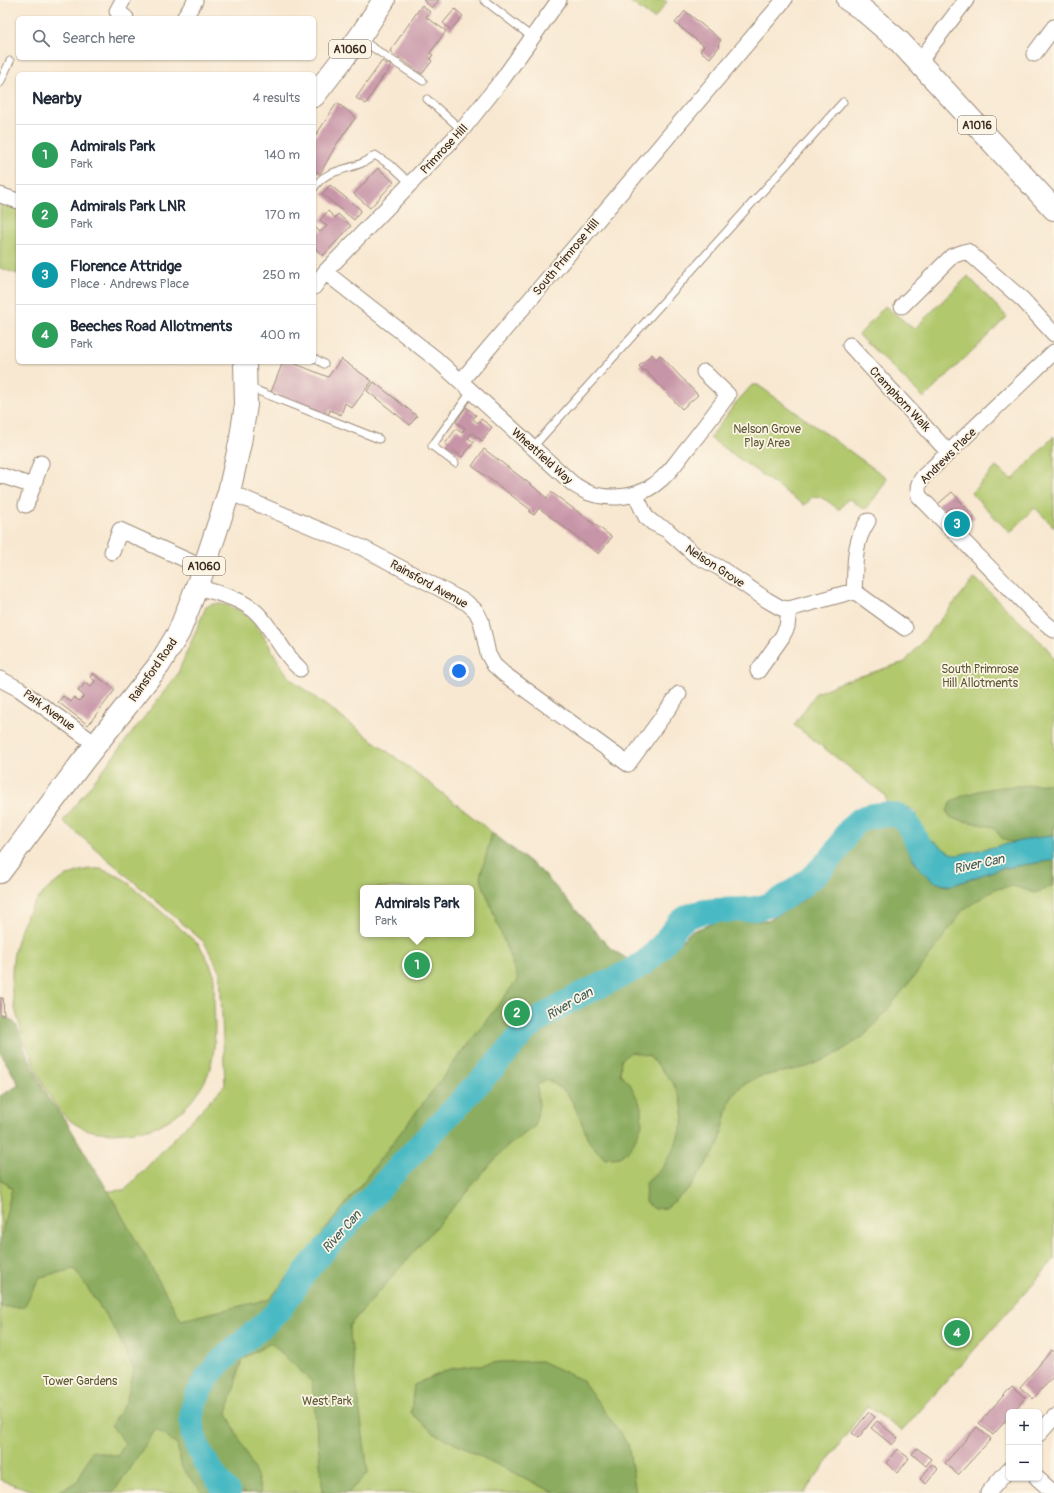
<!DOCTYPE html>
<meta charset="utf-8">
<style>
:root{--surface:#fff;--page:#f2f2f3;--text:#1f2937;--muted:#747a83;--line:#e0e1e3;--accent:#7c3aed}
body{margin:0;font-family:Pangolin,sans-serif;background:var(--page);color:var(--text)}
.controls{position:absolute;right:12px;bottom:12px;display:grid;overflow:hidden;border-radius:6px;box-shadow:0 1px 3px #0004}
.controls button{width:36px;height:36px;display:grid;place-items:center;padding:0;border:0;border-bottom:1px solid var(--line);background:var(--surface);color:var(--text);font:20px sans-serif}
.you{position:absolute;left:459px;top:671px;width:14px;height:14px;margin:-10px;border:3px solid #fff;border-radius:50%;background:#1a73e8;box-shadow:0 0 0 6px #1a73e833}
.badge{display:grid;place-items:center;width:26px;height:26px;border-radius:50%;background:var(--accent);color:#fff;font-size:13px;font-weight:700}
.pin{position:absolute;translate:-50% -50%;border:2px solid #fff;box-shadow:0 1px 4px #0006}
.popup{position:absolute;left:360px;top:885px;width:114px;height:52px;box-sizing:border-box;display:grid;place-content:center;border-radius:6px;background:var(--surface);filter:drop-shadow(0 1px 3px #0005);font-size:13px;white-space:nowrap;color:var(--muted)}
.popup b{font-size:15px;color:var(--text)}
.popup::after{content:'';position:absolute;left:50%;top:100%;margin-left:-8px;border:8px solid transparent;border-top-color:var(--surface)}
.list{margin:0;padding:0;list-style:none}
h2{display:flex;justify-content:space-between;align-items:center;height:52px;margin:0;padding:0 16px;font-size:17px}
h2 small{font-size:13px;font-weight:400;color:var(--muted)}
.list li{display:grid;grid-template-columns:26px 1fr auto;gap:12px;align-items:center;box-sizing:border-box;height:60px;padding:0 16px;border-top:1px solid var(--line)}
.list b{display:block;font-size:15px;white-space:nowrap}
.list p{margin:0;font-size:13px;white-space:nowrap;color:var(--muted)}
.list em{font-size:13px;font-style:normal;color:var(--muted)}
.icon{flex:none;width:22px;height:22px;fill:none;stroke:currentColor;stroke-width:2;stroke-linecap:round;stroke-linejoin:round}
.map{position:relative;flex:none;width:1054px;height:1493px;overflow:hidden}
.search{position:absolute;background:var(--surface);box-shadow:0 1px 3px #0004;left:16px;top:16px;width:300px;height:44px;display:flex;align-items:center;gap:10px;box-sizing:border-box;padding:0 14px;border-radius:6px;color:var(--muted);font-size:15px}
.panel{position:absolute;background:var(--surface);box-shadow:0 1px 3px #0004;left:16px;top:72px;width:300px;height:292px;border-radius:6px}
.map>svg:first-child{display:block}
.green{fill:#b1c86d;stroke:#767946;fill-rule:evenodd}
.forest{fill:#8cac60;stroke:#646b3f}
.water{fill:#4ab9c3;stroke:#427270}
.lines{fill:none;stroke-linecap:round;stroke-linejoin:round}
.river{stroke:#4ab9c3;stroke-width:25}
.building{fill:#c795a8}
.service-casing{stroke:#9a8978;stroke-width:9}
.minor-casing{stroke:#9a8978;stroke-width:17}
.primary-casing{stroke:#9a8978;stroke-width:24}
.service{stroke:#fff;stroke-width:7}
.minor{stroke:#fff;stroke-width:15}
.primary{stroke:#fff;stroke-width:22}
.labels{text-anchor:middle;stroke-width:3.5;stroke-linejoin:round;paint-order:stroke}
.shield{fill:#fcf5e5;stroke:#75675a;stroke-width:1}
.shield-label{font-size:11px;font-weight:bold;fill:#3b2a1e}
.street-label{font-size:12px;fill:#3b2a1e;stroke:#fcf5e5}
.park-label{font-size:12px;fill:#5e5936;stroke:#fcf5e5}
.water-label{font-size:13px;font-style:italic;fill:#405c58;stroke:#fcf5e5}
</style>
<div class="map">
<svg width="1054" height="1493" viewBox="0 0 1054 1493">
<rect width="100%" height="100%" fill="#fcf5e5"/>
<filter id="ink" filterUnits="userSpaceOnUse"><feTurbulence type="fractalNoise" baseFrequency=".025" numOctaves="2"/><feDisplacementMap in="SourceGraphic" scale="8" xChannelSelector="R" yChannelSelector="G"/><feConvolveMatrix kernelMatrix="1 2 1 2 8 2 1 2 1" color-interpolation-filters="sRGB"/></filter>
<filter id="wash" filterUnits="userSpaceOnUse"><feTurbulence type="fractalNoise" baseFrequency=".012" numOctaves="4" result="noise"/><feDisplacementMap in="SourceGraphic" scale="16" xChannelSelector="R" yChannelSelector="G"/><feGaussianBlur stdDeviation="0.9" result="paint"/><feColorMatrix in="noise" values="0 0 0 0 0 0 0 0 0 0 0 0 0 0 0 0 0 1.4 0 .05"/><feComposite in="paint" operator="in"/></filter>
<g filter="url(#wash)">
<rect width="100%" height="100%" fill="#f8e8d1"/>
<path class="green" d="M 628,0 L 665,0 L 667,2 L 654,19 Z
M 0,202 L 18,208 L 18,274 L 0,268 Z
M 968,276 L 1007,317 L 924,398 L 859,335 L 885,306 L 914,329 Z
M 752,385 L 758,385 L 887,478 L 883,486 L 868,507 L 865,509 L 862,508 L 850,499 L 847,500 L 840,509 L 838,509 C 832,505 819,492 811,498 C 808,501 809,503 804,505 L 710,438 L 735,404 Z
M 1054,436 L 1054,527 L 1035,508 L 1010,533 L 971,493 L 996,467 L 1012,480 Z
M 975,578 L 1047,648 L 1054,659 L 1054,1260 L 902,1431 L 867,1406 L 804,1493 L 39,1493 L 0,1480 L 0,1153 L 108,1191 L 125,1190 L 225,1085 L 220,971 L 204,942 L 63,821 L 177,675 L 206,607 C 215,602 219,603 229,606 C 259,615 269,650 286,673 C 289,677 293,680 297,684 L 423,778 L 541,871 L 610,948 L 651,974 L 690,932 L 719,921 L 768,921 L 804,900 L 844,860 L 861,832 C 872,823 879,827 891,824 C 900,821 909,816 918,813 C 909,806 899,805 887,804 L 885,795 L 794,725 L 816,693 L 842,682 L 905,662 ZM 363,888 L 471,888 L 471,934 L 363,934 Z
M 89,869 L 101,869 L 124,879 L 199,945 C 204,953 210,962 213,972 C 215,981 214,992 214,1002 C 215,1026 217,1051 208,1074 C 197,1101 172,1125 142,1130 C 121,1133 96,1136 77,1125 C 55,1113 43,1086 34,1064 C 25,1041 15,1016 12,992 C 11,986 12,980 12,974 C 13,926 39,878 89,869 Z"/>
<path class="forest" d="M 1054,783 L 1054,836 L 1014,842 C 1000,841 1001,836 993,827 L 956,819 L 950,817 L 947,812 L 950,803 C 977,784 1022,787 1054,783 Z
M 884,824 L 897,827 L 915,863 L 921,870 L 938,883 L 946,886 L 953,885 L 999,869 L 1054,860 L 1054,884 L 1046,889 L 1035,893 L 1013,886 L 995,889 L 963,910 L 924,964 L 888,1009 L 864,1036 L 833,1056 L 807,1067 L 758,1077 L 741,1086 L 730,1100 L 719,1145 L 690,1188 L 666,1208 L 655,1209 L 645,1202 L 646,1183 L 663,1167 L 675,1146 L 684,1118 L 681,1100 L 672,1081 L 649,1056 L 631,1052 L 621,1060 L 620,1074 L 629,1082 L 641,1106 L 642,1125 L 631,1148 L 620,1157 L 605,1159 L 589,1142 L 578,1113 L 567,1093 L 547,1079 L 537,1085 L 539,1105 L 535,1126 L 505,1148 L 349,1326 L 368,1473 L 348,1493 L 323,1493 L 312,1382 L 271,1343 L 242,1359 L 227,1413 L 257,1476 L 261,1493 L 203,1493 L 182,1468 L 177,1445 L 156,1429 L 113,1493 L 56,1493 L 77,1482 L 92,1451 L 118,1456 L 125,1443 L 111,1425 L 126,1402 L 134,1370 L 117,1333 L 75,1269 L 40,1277 L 24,1307 L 0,1307 L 0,1242 L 12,1188 L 0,1180 L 0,1096 L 19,1085 L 0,1052 L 0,1017 L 8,1018 L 13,1021 L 16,1025 L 20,1032 L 26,1052 L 47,1097 L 66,1121 L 108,1191 L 181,1320 L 270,1299 L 345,1205 L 518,979 L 480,877 L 492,833 L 541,871 L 610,948 L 651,974 L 690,932 L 719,921 L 768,921 L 804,900 L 844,860 L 861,832 L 864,829 Z
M 541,1361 L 582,1380 L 628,1444 L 636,1493 L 555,1493 L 435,1434 L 411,1413 L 414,1385 L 450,1369 L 500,1362 Z"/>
<path class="water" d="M 1054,836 L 1054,860 L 999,869 L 953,885 C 931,888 916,865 907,848 L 929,839 C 939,843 947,854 957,855 L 1034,838 Z"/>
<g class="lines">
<path class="river" d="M 228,1493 C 210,1470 185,1439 193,1408 C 206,1361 246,1344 277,1312 C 288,1299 297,1285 306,1271 C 315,1259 326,1248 336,1237 C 379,1187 425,1140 470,1092 C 483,1079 495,1065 508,1051 C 515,1042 522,1032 531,1026 C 542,1017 556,1008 569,1001 C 591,988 617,980 639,966 C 650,960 659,949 667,939 C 673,931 677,923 686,918 C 706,906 740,913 763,907 C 772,904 781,900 788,895 C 804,885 819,872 831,858 C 849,839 846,818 877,815 C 907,812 906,822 918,843 C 924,853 934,861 943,866"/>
</g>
<g id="blocks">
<path class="building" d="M 423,0 L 439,0 L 432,8 Z
M 422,5 L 430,12 L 426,17 L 446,31 L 430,53 L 433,55 L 430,59 L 432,61 L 422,74 L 390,51 Z
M 455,9 L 463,16 L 451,30 L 443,23 Z
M 685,11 L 721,40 L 718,44 L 720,46 L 710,58 L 700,51 L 704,46 L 675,23 Z
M 382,61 L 391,66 L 385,76 L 384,75 L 366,104 L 356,98 Z
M 337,103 L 356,117 L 336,145 L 320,174 L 314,170 L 314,138 Z
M 378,168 L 394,182 L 370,208 L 354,194 Z
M 330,185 L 361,210 L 354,220 L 322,194 Z
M 328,211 L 335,218 L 338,214 L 351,226 L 323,256 L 314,247 L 314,226 L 320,232 L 327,226 L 320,220 Z
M 652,354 L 656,359 L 660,355 L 698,395 L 682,409 L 645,370 L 644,371 L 639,366 Z
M 341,359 L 372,381 L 352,408 L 345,403 L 341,415 L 330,410 L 328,416 L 271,392 L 283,362 L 291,362 L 328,377 Z
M 374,382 L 417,416 L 410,425 L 367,391 Z
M 466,407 L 476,415 L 473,419 L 478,423 L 481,419 L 492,427 L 482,441 L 472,433 L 468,438 L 474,442 L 462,457 L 445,444 L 456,429 L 462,433 L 465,428 L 456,422 Z
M 484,449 L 543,494 L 542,494 L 547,498 L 551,492 L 612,537 L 599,554 L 539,508 L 534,515 L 529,512 L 531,510 L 472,466 Z
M 952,492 L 975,517 L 962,529 L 955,521 L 960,517 L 952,508 L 946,513 L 938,504 Z
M 93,673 L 115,690 L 88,725 L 58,702 L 63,696 L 71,702 L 74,697 L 79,701 L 84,696 L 78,691 L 82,687 L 85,683 L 91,687 L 95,681 L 90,677 Z
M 0,998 L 3,998 L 4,1015 L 0,1015 Z
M 1052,1350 L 1054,1352 L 1054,1376 L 1033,1399 L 1020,1387 Z
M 1012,1386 L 1025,1398 L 1013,1412 L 1009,1412 L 1009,1417 L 993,1435 L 979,1423 Z
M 869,1412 L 875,1417 L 858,1438 L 852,1433 Z
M 877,1421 L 898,1438 L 892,1445 L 871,1428 Z
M 977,1427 L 991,1439 L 958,1475 L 945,1463 Z
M 917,1448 L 931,1459 L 926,1466 L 912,1454 Z
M 897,1449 L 909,1458 L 898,1473 L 886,1463 Z
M 932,1464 L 938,1469 L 926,1484 L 920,1479 Z"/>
</g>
</g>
<g filter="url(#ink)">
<use href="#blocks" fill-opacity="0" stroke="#9a8978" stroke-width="1"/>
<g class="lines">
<g class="service-casing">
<path id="service" d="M 484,0 L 533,38
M 360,39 L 423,81
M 0,83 L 10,61
M 427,99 L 462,130
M 314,188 C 325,169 347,171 364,162 C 368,161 371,157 375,155 L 393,167 L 411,184
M 314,358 L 324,364
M 248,387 L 379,439
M 533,447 L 843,102
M 455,463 L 432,446 L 471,392"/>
</g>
<g class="minor-casing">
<path id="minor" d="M 123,0 L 117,11 L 126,18
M 184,18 L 195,1
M 1034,54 L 1054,27
M 919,62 L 966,0
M 0,195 L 18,201
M 325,272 L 436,359 L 573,484 C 578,487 584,491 589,493 C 610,500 636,498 654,485 C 667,476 676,463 685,451 C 700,433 714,414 728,395 L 704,372
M 314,287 L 325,272 L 462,130 L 502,80 L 559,0
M 902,306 L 952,256 L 967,251 L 1023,300 L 1054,334
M 850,345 L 949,453
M 1054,352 L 924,476 C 918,483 917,487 919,496 L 1037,616 L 1054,630
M 461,381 L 784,0
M 0,475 L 33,486 L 26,505
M 33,486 L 41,463
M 229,492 L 363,548 L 467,603 L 476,611 L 481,621 L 488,654 L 494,665 L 504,674 L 628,764 L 679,694
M 635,494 L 646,517 L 653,523 L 667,530 L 695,555 L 720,568 L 767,600 L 781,608 L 789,609 L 854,591 C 856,565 852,545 868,521
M 112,552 L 120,530 L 204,568
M 197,587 C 217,593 241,598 257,613 C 274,630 281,652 300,669
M 854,591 L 905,628
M 758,671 L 782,637 L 787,627 L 789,609
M 0,679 L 19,689 L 97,745
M 1039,1434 L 1054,1417
M 1037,1478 L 1054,1493
M 988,1493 L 1009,1469"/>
</g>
<g class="primary-casing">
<path id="primary" d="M 848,0 L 862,9 L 899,41 L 1054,209
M 314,96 L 359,38 L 384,0
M 0,872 L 83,761 L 159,665 L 179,632 L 204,568 L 229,492 L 240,443 L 246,405 L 245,362"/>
</g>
<use href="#service" class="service"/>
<use href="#minor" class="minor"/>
<use href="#primary" class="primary"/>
</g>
</g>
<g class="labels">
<g class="shield">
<rect x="329" y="40" width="42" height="18" rx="3"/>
<rect x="958" y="116" width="38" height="18" rx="3"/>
<rect x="183" y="557" width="42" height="18" rx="3"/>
</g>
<g class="shield-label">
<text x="350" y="53">A1060</text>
<text x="977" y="129">A1016</text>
<text x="204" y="570">A1060</text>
</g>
<g class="street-label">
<text transform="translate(444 149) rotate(-47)" y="4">Primrose Hill</text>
<text transform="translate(566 257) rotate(-50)" y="4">South Primrose Hill</text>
<text transform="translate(900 399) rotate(47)" y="4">Cramphorn Walk</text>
<text transform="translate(542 456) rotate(42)" y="4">Wheatfield Way</text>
<text transform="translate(948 456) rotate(-45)" y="4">Andrews Place</text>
<text transform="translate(715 566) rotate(33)" y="4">Nelson Grove</text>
<text transform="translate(429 584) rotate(29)" y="4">Rainsford Avenue</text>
<text transform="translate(153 670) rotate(-55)" y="4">Rainsford Road</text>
<text transform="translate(49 710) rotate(36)" y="4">Park Avenue</text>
</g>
<g class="park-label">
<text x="767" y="433">Nelson Grove<tspan x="767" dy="14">Play Area</tspan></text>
<text x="980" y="673">South Primrose<tspan x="980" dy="14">Hill Allotments</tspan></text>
<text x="80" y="1385">Tower Gardens</text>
<text x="327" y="1405">West Park</text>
</g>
<g class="water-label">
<text transform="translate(979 863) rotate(-12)" y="5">River Can</text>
<text transform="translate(569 1003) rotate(-30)" y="5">River Can</text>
<text transform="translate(341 1231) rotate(-48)" y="5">River Can</text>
</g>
</g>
</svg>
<div class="controls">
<button>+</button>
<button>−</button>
</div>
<div class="you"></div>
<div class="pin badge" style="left:417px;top:965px;background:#2e9e5b">1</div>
<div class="popup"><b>Admirals Park</b>Park</div>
<div class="pin badge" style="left:517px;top:1013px;background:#2e9e5b">2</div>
<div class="pin badge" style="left:957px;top:524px;background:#0f9aa8">3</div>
<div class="pin badge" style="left:957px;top:1333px;background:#2e9e5b">4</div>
<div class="search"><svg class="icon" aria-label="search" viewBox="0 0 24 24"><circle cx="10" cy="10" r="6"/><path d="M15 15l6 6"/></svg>Search here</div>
<section class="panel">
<h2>Nearby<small>4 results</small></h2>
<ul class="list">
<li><span class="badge" style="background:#2e9e5b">1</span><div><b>Admirals Park</b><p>Park</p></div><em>140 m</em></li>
<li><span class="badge" style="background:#2e9e5b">2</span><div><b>Admirals Park LNR</b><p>Park</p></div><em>170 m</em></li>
<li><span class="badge" style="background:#0f9aa8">3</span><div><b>Florence Attridge</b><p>Place · Andrews Place</p></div><em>250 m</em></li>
<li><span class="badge" style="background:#2e9e5b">4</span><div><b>Beeches Road Allotments</b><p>Park</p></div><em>400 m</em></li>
</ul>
</section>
</div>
